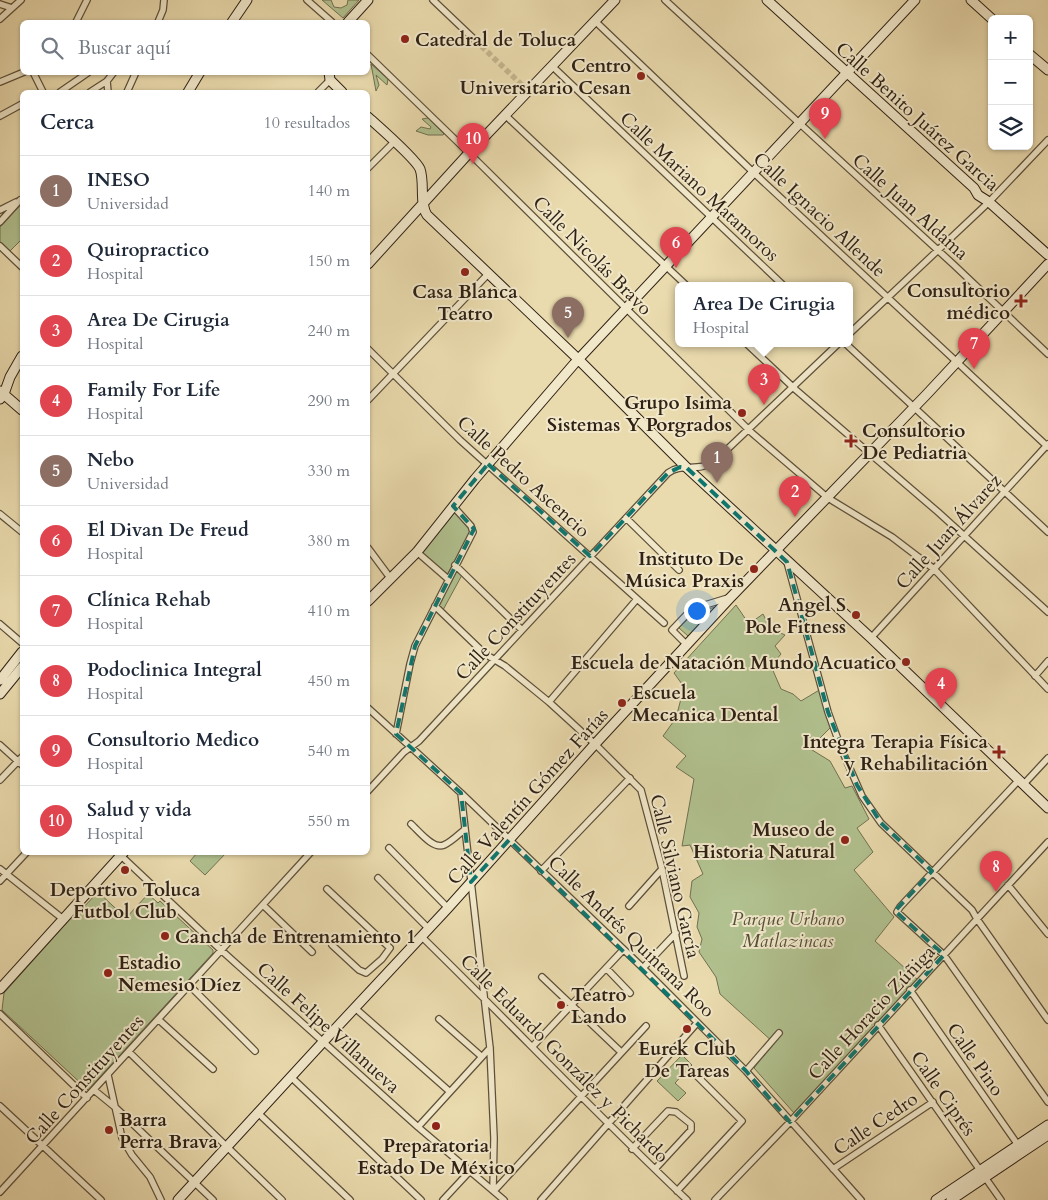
<!DOCTYPE html>
<html lang="es">
<meta charset="utf-8">
<style>
:root{--surface:#fff;--page:#f2f2f3;--text:#1f2937;--muted:#747a83;--line:#e0e1e3;--accent:#0f766e}
body{margin:0;font-family:Cardo,serif;background:var(--page);color:var(--text)}
.controls{position:absolute;right:15px;top:15px;display:grid;overflow:hidden;border-radius:8px;box-shadow:0 1px 4px #0004}
.controls button{width:45px;height:45px;display:grid;place-items:center;padding:0;border:0;border-bottom:1px solid var(--line);background:var(--surface);color:var(--text);font:25px sans-serif}
.you{position:absolute;left:696px;top:610px;width:18px;height:18px;margin:-12px;border:4px solid #fff;border-radius:50%;background:#1a73e8;box-shadow:0 0 0 8px #1a73e833}
.badge{display:grid;place-items:center;width:32px;height:32px;border-radius:50%;background:var(--accent);color:#fff;font-size:16px;font-weight:700}
.pin{position:absolute;translate:-50% -41px;filter:drop-shadow(0 1px 2px #0008)}
.pin::after{content:'';position:absolute;top:26px;width:18px;height:15px;background:inherit;clip-path:polygon(0 0,100% 0,50% 100%)}
.popup{position:absolute;left:675px;top:282px;width:178px;height:65px;box-sizing:border-box;display:grid;place-content:center;border-radius:8px;background:var(--surface);filter:drop-shadow(0 1px 4px #0005);font-size:16px;white-space:nowrap;color:var(--muted)}
.popup b{font-size:19px;color:var(--text)}
.popup::after{content:'';position:absolute;left:50%;top:100%;margin-left:-10px;border:10px solid transparent;border-top-color:var(--surface)}
.list{margin:0;padding:0;list-style:none}
h2{display:flex;justify-content:space-between;align-items:center;height:65px;margin:0;padding:0 20px;font-size:21px}
h2 small{font-size:16px;font-weight:400;color:var(--muted)}
.list li{display:grid;grid-template-columns:32px 1fr auto;gap:15px;align-items:center;box-sizing:border-box;height:70px;padding:0 20px;border-top:1px solid var(--line)}
.list b{display:block;font-size:19px;white-space:nowrap}
.list p{margin:0;font-size:16px;white-space:nowrap;color:var(--muted)}
.list em{font-size:16px;font-style:normal;color:var(--muted)}
.icon{flex:none;width:28px;height:28px;fill:none;stroke:currentColor;stroke-width:2;stroke-linecap:round;stroke-linejoin:round}
.map{position:relative;flex:none;width:1048px;height:1200px;overflow:hidden}
.search{position:absolute;background:var(--surface);box-shadow:0 1px 4px #0004;left:20px;top:20px;width:350px;height:55px;display:flex;align-items:center;gap:12px;box-sizing:border-box;padding:0 18px;border-radius:8px;color:var(--muted);font-size:19px}
.panel{position:absolute;background:var(--surface);box-shadow:0 1px 4px #0004;left:20px;top:90px;width:350px;height:765px;border-radius:8px}
.map>svg:first-child{display:block}
.green{fill:#b1c18f;stroke:#707152}
.lines{fill:none;stroke-linecap:round;stroke-linejoin:round}
.street-tunnel{stroke:#c5b68f;stroke-width:5.5;stroke-dasharray:5.5 3;stroke-linecap:butt}
.street-casing{stroke:#5e503b;stroke-width:8}
.secondary-casing{stroke:#2f2115;stroke-width:11}
.street{stroke:#f1e8ca;stroke-width:5.5}
.secondary{stroke:#f1e8ca;stroke-width:9}
.marked{fill:none;stroke:#0f766e;stroke-width:4;stroke-dasharray:10 6;stroke-linejoin:round}
.poi-dot{fill:#8f2418;stroke:#f1e8ca;stroke-width:2}
.labels{text-anchor:middle;stroke-width:4;stroke-linejoin:round;paint-order:stroke}
.poi-label{font-size:19px;font-weight:bold;fill:#2f2115;stroke:#f1e8ca;text-anchor:end}
.street-label{font-size:19px;fill:#2f2115;stroke:#f1e8ca}
.park-label{font-size:19px;font-style:italic;fill:#56513a;stroke:#f1e8ca}
</style>
<div class="map">
<svg width="1048" height="1200" viewBox="0 0 1048 1200">
<rect width="100%" height="100%" fill="#eadbae"/>
<filter id="stains"><feTurbulence type="fractalNoise" baseFrequency=".004" numOctaves="4"/><feColorMatrix values="0 0 0 0 .2 0 0 0 0 .09 0 0 0 0 .02 0 0 0 .5 -.17"/></filter>
<radialGradient id="worn" r=".72"><stop offset=".6" stop-color="#630" stop-opacity="0"/><stop offset="1" stop-color="#630" stop-opacity=".3"/></radialGradient>
<path class="green" d="M 322,0 L 331,0 L 334,7 L 341,8 L 347,5 L 348,0 L 359,0 L 343,18 Z
M 371,64 L 388,79 L 387,85 L 376,75 L 379,85 L 376,91 Z
M 428,118 L 444,134 L 443,135 L 428,135 L 416,131 L 421,127 L 430,129 L 431,127 L 422,119 Z
M 22,203 L 22,239 L 9,252 L 0,243 L 0,227 Z
M 455,511 L 472,529 L 447,575 L 422,553 Z
M 456,570 L 462,575 L 443,610 L 439,605 Z
M 736,605 L 749,624 L 763,614 L 770,628 L 785,635 L 775,646 L 781,654 L 771,666 L 781,689 L 793,694 L 801,701 L 821,689 L 831,727 L 818,740 L 807,737 L 804,745 L 830,761 L 845,788 L 852,786 L 869,819 L 857,828 L 873,852 L 854,870 L 894,917 L 875,941 L 918,980 L 794,1113 L 754,1068 L 774,1043 L 720,994 L 716,977 L 699,952 L 702,939 L 697,927 L 699,913 L 690,897 L 692,881 L 703,874 L 690,845 L 682,846 L 694,779 L 676,767 L 686,756 L 663,736 L 676,718 L 684,687 L 674,673 Z
M 716,607 L 688,636 L 679,628 L 695,612 Z
M 198,852 L 226,852 L 226,853 L 205,875 L 190,861 Z
M 98,892 L 126,918 L 148,894 L 158,903 L 160,901 L 213,950 L 213,953 L 88,1090 L 2,1010 L 4,993 L 78,910 L 81,910 Z
M 682,1055 L 692,1065 L 675,1083 L 686,1093 L 678,1101 L 657,1081 Z"/>
<g class="lines">
<path class="street-tunnel" d="M 475,40 L 524,87"/>
<g class="street-casing">
<path id="street" d="M 307,0 L 332,22
M 433,0 L 475,40
M 665,0 L 954,265 L 1048,354
M 0,4 L 12,8
M 0,19 L 21,0
M 595,21 L 753,172 L 1048,447
M 76,22 L 87,0
M 158,22 L 163,10 L 164,0
M 368,55 L 469,153 L 752,433 L 828,498 L 892,537 L 934,569 L 1048,689
M 552,66 L 784,286
M 33,72 L 43,92
M 107,81 L 108,92
M 0,82 L 24,72
M 60,92 L 89,72
M 90,92 L 107,81 L 114,72
M 127,92 L 136,72
M 318,92 L 330,80
M 505,115 L 687,286
M 0,116 L 22,104
M 368,168 L 394,142
M 0,210 L 16,202
M 0,222 L 20,200
M 0,246 L 22,267
M 849,334 L 989,202 L 1048,140
M 747,344 L 796,390 L 938,512 L 1048,612
M 846,344 L 1048,532
M 368,349 L 460,440 L 664,623
M 368,400 L 489,273
M 0,514 L 22,532
M 626,518 L 679,570
M 368,548 L 391,579
M 417,552 L 448,579
M 787,562 L 828,712 L 841,748 L 862,796 L 881,823 L 972,910 L 977,919 L 1048,1020
M 455,565 L 522,630
M 435,606 L 485,654 L 505,666 L 549,702 L 595,744 L 641,790 L 662,869 L 684,976
M 0,624 L 22,643
M 871,638 L 1048,444
M 687,645 L 672,630 L 692,609 L 728,598
M 1035,676 L 1048,661
M 549,702 L 637,599
M 368,708 L 461,793 L 643,968 L 746,1071 L 861,1200
M 396,734 L 410,664 L 415,646 L 473,532 L 471,526 L 453,506
M 0,745 L 22,765
M 0,780 L 22,757
M 1019,780 L 900,907 L 897,912 L 944,955 L 1048,1102
M 1023,785 L 1048,758
M 368,791 L 404,752 L 419,741 L 668,473 C 682,462 698,473 715,461 L 838,344
M 461,793 L 490,1048 L 494,1138 L 493,1190
M 411,824 C 418,830 433,850 444,845 C 451,842 458,835 464,830
M 389,848 L 448,908
M 117,852 L 221,950 L 418,1127 L 504,1200
M 0,869 L 63,919
M 541,871 L 630,778
M 378,878 L 429,929
M 0,881 L 27,852
M 1008,885 L 1048,934
M 327,889 L 390,948 L 382,959 L 366,973 L 359,970 L 332,945
M 263,905 L 312,952
M 629,906 L 662,869
M 422,937 C 511,1024 596,1114 687,1200
M 643,968 L 676,933
M 607,969 L 630,993
M 542,977 L 621,1052
M 189,985 L 255,1051
M 910,990 L 1018,1145
M 355,1008 L 449,1091
M 0,1014 L 87,1098
M 439,1019 L 481,1056
M 159,1020 L 213,1069
M 878,1025 L 1001,1200
M 533,1046 L 623,950
M 129,1052 L 282,1200
M 746,1071 L 779,1033
M 108,1075 L 122,1138 L 132,1155 L 150,1177 L 161,1200
M 291,1077 L 421,1200
M 94,1090 L 116,1108 L 213,1200
M 0,1106 L 101,1200
M 258,1113 L 350,1200
M 418,1127 L 490,1048
M 632,1149 L 668,1111 L 676,1112 L 691,1124 L 691,1130 L 655,1169
M 833,1169 L 933,1102
M 494,1191 L 646,1026
M 677,1191 L 742,1121 L 693,1072
M 0,1192 L 311,852
M 443,1200 L 470,1171
M 541,1200 L 697,1023
M 715,1200 L 790,1122 L 1048,842"/>
</g>
<g class="secondary-casing">
<path id="secondary" d="M 767,0 L 974,188 L 978,195 L 989,202 L 1048,255
M 971,0 L 992,19
M 232,22 L 247,0
M 348,22 L 368,0
M 1029,54 L 1048,70
M 329,72 L 330,80 L 342,92
M 188,92 L 200,72
M 368,117 C 378,126 416,159 420,169 C 425,183 419,203 427,215 L 578,359 L 687,468 L 871,638 L 1048,808
M 368,264 L 469,153 L 615,0
M 0,391 L 22,410
M 0,399 L 4,394 L 10,377 L 22,356
M 368,601 L 417,552 L 475,479 L 574,364 L 915,0
M 0,680 L 22,652
M 0,694 L 22,667
M 0,989 L 124,852
M 178,1200 L 323,1042 L 448,908 L 595,744 L 730,598 L 927,394 L 1048,264
M 936,1200 L 1048,1125
M 951,1200 L 1048,1135"/>
</g>
<use href="#street" class="street"/>
<use href="#secondary" class="secondary"/>
</g>
<path class="marked" d="M 488,464 L 590,556 L 668,473 L 680,467 L 687,468 L 787,562 L 828,712 L 857,785 L 881,823 L 932,871 L 895,911 L 944,955 L 790,1122 L 746,1071 L 509,840 L 471,882 L 461,793 L 396,734 L 415,646 L 474,529 L 453,506 Z"/>
<g class="poi-dot">
<circle cx="405" cy="39" r="5"/>
<circle cx="641" cy="76" r="5"/>
<circle cx="465" cy="272" r="5"/>
<path d="M1018.5 293.5h5v5h5v5h-5v5h-5v-5h-5v-5h5z"/>
<circle cx="742" cy="413" r="5"/>
<path d="M848.5 433.5h5v5h5v5h-5v5h-5v-5h-5v-5h5z"/>
<circle cx="754" cy="569" r="5"/>
<circle cx="856" cy="615" r="5"/>
<circle cx="906" cy="662" r="5"/>
<circle cx="622" cy="703" r="5"/>
<path d="M996.5 744.5h5v5h5v5h-5v5h-5v-5h-5v-5h5z"/>
<circle cx="845" cy="840" r="5"/>
<circle cx="125" cy="870" r="5"/>
<circle cx="165" cy="936" r="5"/>
<circle cx="108" cy="973" r="5"/>
<circle cx="561" cy="1005" r="5"/>
<circle cx="687" cy="1029" r="5"/>
<circle cx="436" cy="1126" r="5"/>
<circle cx="109" cy="1130" r="5"/>
</g>
<g class="labels">
<g class="poi-label">
<text x="415" y="46" text-anchor="start">Catedral de Toluca</text>
<text x="631" y="72">Centro<tspan x="631" dy="22">Universitario Cesan</tspan></text>
<text x="1010" y="297">Consultorio<tspan x="1010" dy="22">médico</tspan></text>
<text x="465" y="298" text-anchor="middle">Casa Blanca<tspan x="465" dy="22">Teatro</tspan></text>
<text x="732" y="409">Grupo Isima<tspan x="732" dy="22">Sistemas Y Porgrados</tspan></text>
<text x="862" y="437" text-anchor="start">Consultorio<tspan x="862" dy="22">De Pediatria</tspan></text>
<text x="744" y="565">Instituto De<tspan x="744" dy="22">Música Praxis</tspan></text>
<text x="846" y="611">Angel S<tspan x="846" dy="22">Pole Fitness</tspan></text>
<text x="896" y="669">Escuela de Natación Mundo Acuatico</text>
<text x="632" y="699" text-anchor="start">Escuela<tspan x="632" dy="22">Mecanica Dental</tspan></text>
<text x="988" y="748">Integra Terapia Física<tspan x="988" dy="22">y Rehabilitación</tspan></text>
<text x="835" y="836">Museo de<tspan x="835" dy="22">Historia Natural</tspan></text>
<text x="125" y="896" text-anchor="middle">Deportivo Toluca<tspan x="125" dy="22">Futbol Club</tspan></text>
<text x="175" y="943" text-anchor="start">Cancha de Entrenamiento 1</text>
<text x="118" y="969" text-anchor="start">Estadio<tspan x="118" dy="22">Nemesio Díez</tspan></text>
<text x="571" y="1001" text-anchor="start">Teatro<tspan x="571" dy="22">Lando</tspan></text>
<text x="687" y="1055" text-anchor="middle">Eurek Club<tspan x="687" dy="22">De Tareas</tspan></text>
<text x="119" y="1126" text-anchor="start">Barra<tspan x="119" dy="22">Perra Brava</tspan></text>
<text x="436" y="1152" text-anchor="middle">Preparatoria<tspan x="436" dy="22">Estado De México</tspan></text>
</g>
<g class="street-label">
<text transform="translate(918 116) rotate(42)" y="7">Calle Benito Juárez Garcia</text>
<text transform="translate(700 186) rotate(43)" y="7">Calle Mariano Matamoros</text>
<text transform="translate(911 206) rotate(42)" y="7">Calle Juan Aldama</text>
<text transform="translate(820 214) rotate(43)" y="7">Calle Ignacio Allende</text>
<text transform="translate(593 255) rotate(45)" y="7">Calle Nicolás Bravo</text>
<text transform="translate(524 476) rotate(42)" y="7">Calle Pedro Ascencio</text>
<text transform="translate(948 531) rotate(-48)" y="7">Calle Juan Álvarez</text>
<text transform="translate(515 616) rotate(-47)" y="7">Calle Constituyentes</text>
<text transform="translate(527 796) rotate(-48)" y="7">Calle Valentín Gómez Farías</text>
<text transform="translate(676 876) rotate(77)" y="7">Calle Silviano García</text>
<text transform="translate(632 936) rotate(44)" y="7">Calle Andrés Quintana Roo</text>
<text transform="translate(871 1012) rotate(-47)" y="7">Calle Horacio Zúñiga</text>
<text transform="translate(329 1027) rotate(42)" y="7">Calle Felipe Villanueva</text>
<text transform="translate(565 1058) rotate(45)" y="7">Calle Eduardo González y Pichardo</text>
<text transform="translate(976 1059) rotate(55)" y="7">Calle Pino</text>
<text transform="translate(84 1079) rotate(-48)" y="7">Calle Constituyentes</text>
<text transform="translate(944 1093) rotate(55)" y="7">Calle Ciprés</text>
<text transform="translate(875 1123) rotate(-34)" y="7">Calle Cedro</text>
</g>
<g class="park-label">
<text x="788" y="925">Parque Urbano<tspan x="788" dy="22">Matlazincas</tspan></text>
</g>
</g>
<rect width="100%" height="100%" filter="url(#stains)"/>
<rect width="100%" height="100%" fill="url(#worn)"/>
</svg>
<div class="controls">
<button>+</button>
<button>−</button>
<button><svg class="icon" aria-label="layers" viewBox="0 0 24 24"><path d="M12 4l9 5-9 5-9-5zM3 14l9 5 9-5"/></svg></button>
</div>
<div class="you"></div>
<div class="pin badge" style="left:717px;top:483px;background:#8d6e63">1</div>
<div class="pin badge" style="left:795px;top:517px;background:#e0444e">2</div>
<div class="pin badge" style="left:764px;top:405px;background:#e0444e">3</div>
<div class="popup"><b>Area De Cirugia</b>Hospital</div>
<div class="pin badge" style="left:941px;top:709px;background:#e0444e">4</div>
<div class="pin badge" style="left:568px;top:338px;background:#8d6e63">5</div>
<div class="pin badge" style="left:676px;top:268px;background:#e0444e">6</div>
<div class="pin badge" style="left:974px;top:369px;background:#e0444e">7</div>
<div class="pin badge" style="left:996px;top:892px;background:#e0444e">8</div>
<div class="pin badge" style="left:825px;top:139px;background:#e0444e">9</div>
<div class="pin badge" style="left:473px;top:164px;background:#e0444e">10</div>
<div class="search"><svg class="icon" aria-label="search" viewBox="0 0 24 24"><circle cx="10" cy="10" r="6"/><path d="M15 15l6 6"/></svg>Buscar aquí</div>
<section class="panel">
<h2>Cerca<small>10 resultados</small></h2>
<ul class="list">
<li><span class="badge" style="background:#8d6e63">1</span><div><b>INESO</b><p>Universidad</p></div><em>140 m</em></li>
<li><span class="badge" style="background:#e0444e">2</span><div><b>Quiropractico</b><p>Hospital</p></div><em>150 m</em></li>
<li><span class="badge" style="background:#e0444e">3</span><div><b>Area De Cirugia</b><p>Hospital</p></div><em>240 m</em></li>
<li><span class="badge" style="background:#e0444e">4</span><div><b>Family For Life</b><p>Hospital</p></div><em>290 m</em></li>
<li><span class="badge" style="background:#8d6e63">5</span><div><b>Nebo</b><p>Universidad</p></div><em>330 m</em></li>
<li><span class="badge" style="background:#e0444e">6</span><div><b>El Divan De Freud</b><p>Hospital</p></div><em>380 m</em></li>
<li><span class="badge" style="background:#e0444e">7</span><div><b>Clínica Rehab</b><p>Hospital</p></div><em>410 m</em></li>
<li><span class="badge" style="background:#e0444e">8</span><div><b>Podoclinica Integral</b><p>Hospital</p></div><em>450 m</em></li>
<li><span class="badge" style="background:#e0444e">9</span><div><b>Consultorio Medico</b><p>Hospital</p></div><em>540 m</em></li>
<li><span class="badge" style="background:#e0444e">10</span><div><b>Salud y vida</b><p>Hospital</p></div><em>550 m</em></li>
</ul>
</section>
</div>
